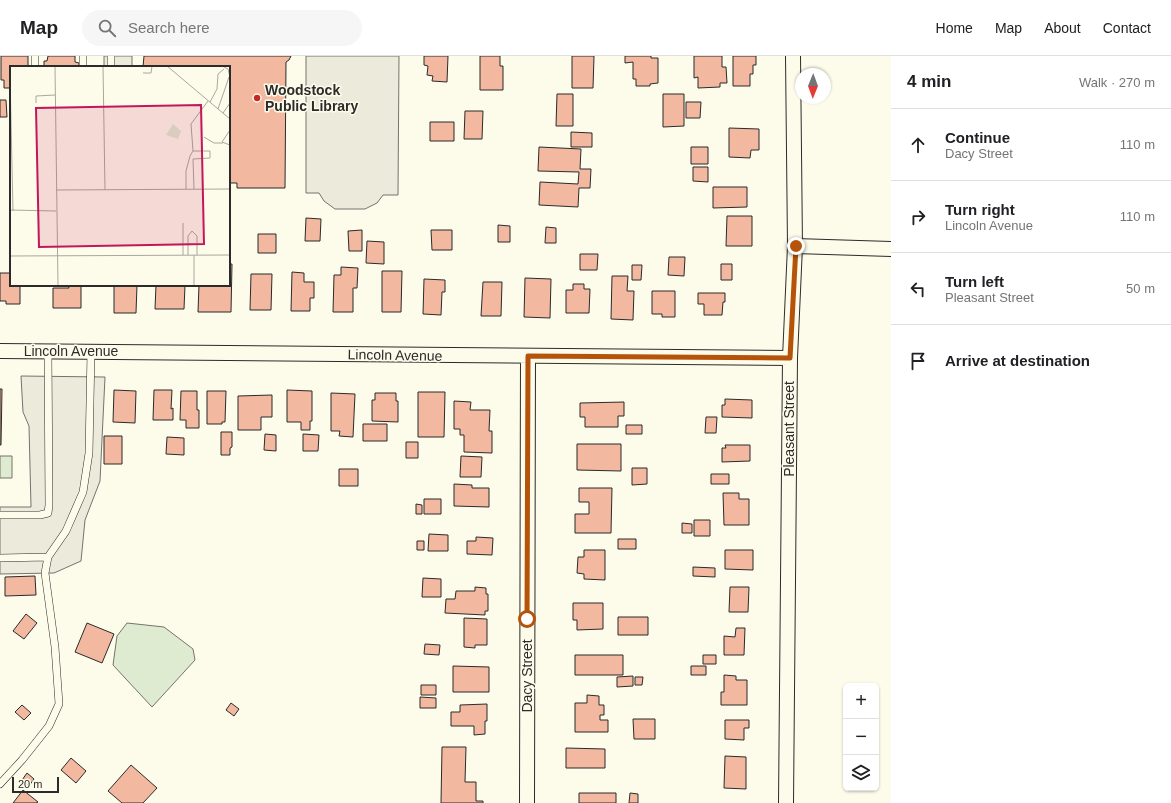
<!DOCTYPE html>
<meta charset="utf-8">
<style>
:root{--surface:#fff;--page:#f6f6f6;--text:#202124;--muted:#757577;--line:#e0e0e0}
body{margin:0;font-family:Helvetica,sans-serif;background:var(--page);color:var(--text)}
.controls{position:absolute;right:12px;bottom:12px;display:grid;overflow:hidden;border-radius:6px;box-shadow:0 1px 3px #0004}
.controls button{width:36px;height:36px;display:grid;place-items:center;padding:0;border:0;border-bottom:1px solid var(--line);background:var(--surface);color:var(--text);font:20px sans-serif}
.compass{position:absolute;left:795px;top:12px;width:36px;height:36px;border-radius:50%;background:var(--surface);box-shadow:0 1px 3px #0004;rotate:181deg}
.scale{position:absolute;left:12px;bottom:10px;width:47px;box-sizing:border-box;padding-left:4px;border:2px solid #2b2b2b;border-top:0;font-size:11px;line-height:14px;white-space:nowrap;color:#2b2b2b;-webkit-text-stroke:3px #fdfbea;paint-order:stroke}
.stop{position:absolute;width:12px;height:12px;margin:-9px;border:3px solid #b45309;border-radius:50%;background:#fff}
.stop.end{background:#b45309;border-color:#fff;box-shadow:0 1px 4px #0008}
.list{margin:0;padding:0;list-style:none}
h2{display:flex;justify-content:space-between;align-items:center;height:52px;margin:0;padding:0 16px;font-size:17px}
h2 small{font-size:13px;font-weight:400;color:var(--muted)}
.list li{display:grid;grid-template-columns:26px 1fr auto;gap:12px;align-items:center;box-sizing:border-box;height:72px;padding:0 16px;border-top:1px solid var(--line)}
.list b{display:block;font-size:15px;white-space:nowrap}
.list p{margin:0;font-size:13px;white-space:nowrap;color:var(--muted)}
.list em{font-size:13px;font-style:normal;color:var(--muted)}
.icon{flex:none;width:22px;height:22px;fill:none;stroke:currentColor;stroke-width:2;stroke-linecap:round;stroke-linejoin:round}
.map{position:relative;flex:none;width:891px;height:747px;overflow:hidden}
header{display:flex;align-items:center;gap:24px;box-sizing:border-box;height:56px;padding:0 20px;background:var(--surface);border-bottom:1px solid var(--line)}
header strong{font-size:19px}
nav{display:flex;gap:22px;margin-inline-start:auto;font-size:14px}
.search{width:280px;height:36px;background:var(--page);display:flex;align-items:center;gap:10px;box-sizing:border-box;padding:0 14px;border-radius:22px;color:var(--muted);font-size:15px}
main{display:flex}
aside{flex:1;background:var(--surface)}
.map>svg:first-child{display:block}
.green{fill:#deebd1;stroke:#74746e}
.parking{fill:#eceadb;stroke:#74746e}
.building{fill:#f2b8a0;stroke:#2b2b2b}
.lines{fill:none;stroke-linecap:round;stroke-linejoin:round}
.service-casing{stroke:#2b2b2b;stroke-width:8}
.minor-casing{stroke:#2b2b2b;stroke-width:16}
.service{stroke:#fdfbea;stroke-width:7}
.minor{stroke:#fdfbea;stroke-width:14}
.route{stroke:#b45309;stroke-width:5}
.poi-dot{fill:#c62828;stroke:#fdfbea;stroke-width:1.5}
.labels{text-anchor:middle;stroke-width:3;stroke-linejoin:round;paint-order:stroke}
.poi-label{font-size:14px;font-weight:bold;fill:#2b2b2b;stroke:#fdfbea;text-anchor:start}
.street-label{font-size:14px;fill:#2b2b2b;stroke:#fdfbea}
.inset-road{fill:none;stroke:#a9a89e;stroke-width:1}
.view{fill:#c2185b;fill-opacity:0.15;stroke:#c2185b;stroke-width:2}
.inset-edge{fill:none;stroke:#2b2b2b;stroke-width:2}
</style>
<header>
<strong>Map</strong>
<div class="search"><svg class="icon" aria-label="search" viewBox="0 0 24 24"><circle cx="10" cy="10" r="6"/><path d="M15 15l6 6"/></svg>Search here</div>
<nav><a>Home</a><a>Map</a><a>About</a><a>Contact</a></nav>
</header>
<main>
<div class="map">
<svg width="891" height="747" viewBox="0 0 891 747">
<rect width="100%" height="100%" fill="#fdfbea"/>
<path class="green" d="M 0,400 L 12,400 L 12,422 L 0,422 Z
M 127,567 L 164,571 L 193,593 L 195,604 L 152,651 L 113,609 L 117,580 Z"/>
<path class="parking" d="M 104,0 L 132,0 L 132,11 L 104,11 Z
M 306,0 L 399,0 L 398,139 L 383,139 L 377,147 L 365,153 L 335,153 L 324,145 L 319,137 L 306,137 Z
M 21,320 L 105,321 L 100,425 L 85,464 L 81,505 L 54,517 L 0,518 L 0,451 L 31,451 L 29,370 L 23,356 Z"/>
<path class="building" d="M 1,0 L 28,0 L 28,11 L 11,11 L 11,32 L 4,32 L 4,24 L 1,24 Z
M 48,0 L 75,0 L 75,6 L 79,7 L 79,11 L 44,11 L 44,5 L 47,5 Z
M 144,0 L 291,0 L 289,4 L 286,6 L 285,132 L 237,132 L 237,127 L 229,127 L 229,11 L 143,11 Z
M 424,0 L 448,0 L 447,26 L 432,25 L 433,20 L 427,19 L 428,10 L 424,9 Z
M 480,0 L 500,0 L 500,10 L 503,10 L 503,34 L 480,34 Z
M 572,0 L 594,0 L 593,32 L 572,32 Z
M 625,0 L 651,0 L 651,2 L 658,2 L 658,27 L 650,28 L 650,30 L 636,30 L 636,23 L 633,23 L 633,6 L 625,7 Z
M 694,0 L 722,0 L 722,11 L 726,11 L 727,27 L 720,27 L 720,31 L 698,32 L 698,21 L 694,22 Z
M 733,0 L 756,0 L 756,9 L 753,9 L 753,18 L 750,18 L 750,30 L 733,30 Z
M 557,38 L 573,38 L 573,70 L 556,70 Z
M 663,38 L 684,38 L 684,70 L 663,71 Z
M 0,44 L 6,44 L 7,61 L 0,61 Z
M 686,46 L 701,46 L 700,62 L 686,62 Z
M 465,55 L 483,55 L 482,83 L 464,83 Z
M 430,66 L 454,66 L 454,85 L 430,85 Z
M 729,72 L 759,73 L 759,94 L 751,94 L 750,102 L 729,101 Z
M 571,76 L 592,77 L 592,91 L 571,91 Z
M 539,91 L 581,93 L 580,113 L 591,113 L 590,132 L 579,132 L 578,151 L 539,149 L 540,126 L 578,128 L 579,116 L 538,115 Z
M 691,91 L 708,91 L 708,108 L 691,108 Z
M 693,111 L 708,111 L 708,126 L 693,125 Z
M 713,131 L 747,131 L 747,151 L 713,152 Z
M 727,160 L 752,160 L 752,190 L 726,190 Z
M 306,162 L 321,163 L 320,185 L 305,185 Z
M 498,169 L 510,170 L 510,186 L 498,186 Z
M 546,171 L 556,172 L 556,187 L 545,187 Z
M 362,174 L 362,195 L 349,195 L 348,175 Z
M 431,174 L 452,174 L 452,194 L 432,194 Z
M 258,178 L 276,178 L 276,197 L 258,197 Z
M 367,185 L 384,186 L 384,208 L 366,207 Z
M 580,198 L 598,198 L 597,214 L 580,214 Z
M 669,201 L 685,201 L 684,220 L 668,219 Z
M 229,208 L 232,208 L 231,256 L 198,256 L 199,229 L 229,229 Z
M 721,208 L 732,208 L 732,224 L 721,224 Z
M 632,209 L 642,209 L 641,224 L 632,224 Z
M 341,211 L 358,212 L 357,232 L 353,232 L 353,256 L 333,256 L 334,219 L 341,219 Z
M 382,215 L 402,215 L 401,256 L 382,256 Z
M 292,216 L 304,217 L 304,226 L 314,226 L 314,242 L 310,242 L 310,255 L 291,255 Z
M 0,217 L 11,217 L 11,229 L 20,229 L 20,248 L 6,248 L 6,245 L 0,245 Z
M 251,218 L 272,218 L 271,254 L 250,254 Z
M 612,220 L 628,220 L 627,235 L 634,235 L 633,264 L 611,263 Z
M 525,222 L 551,223 L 550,262 L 524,261 Z
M 424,223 L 445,224 L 445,236 L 442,236 L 441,259 L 423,258 Z
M 483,226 L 502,226 L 501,260 L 481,260 Z
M 573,228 L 584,228 L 584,233 L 590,233 L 589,257 L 566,257 L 566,234 L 573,234 Z
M 68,229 L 81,229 L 81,252 L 53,252 L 53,232 L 69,232 Z
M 114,229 L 137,229 L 136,257 L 114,257 Z
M 156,229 L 185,229 L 184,253 L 155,253 Z
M 652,235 L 675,235 L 675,261 L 662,261 L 662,258 L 652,258 Z
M 698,237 L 725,237 L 725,246 L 723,246 L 722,259 L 704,259 L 704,248 L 698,248 Z
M 0,333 L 2,333 L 1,389 L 0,389 Z
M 114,334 L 136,335 L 135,367 L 113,366 Z
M 154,334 L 172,334 L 171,353 L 173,352 L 173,364 L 153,364 Z
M 287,334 L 312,335 L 312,365 L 310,365 L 310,374 L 301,374 L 301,366 L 287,366 Z
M 181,335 L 197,335 L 197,354 L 199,354 L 199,372 L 186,372 L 186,364 L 180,364 Z
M 207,335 L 226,335 L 225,366 L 222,366 L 222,368 L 207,368 Z
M 418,336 L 445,336 L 444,381 L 418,381 Z
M 331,337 L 355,338 L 353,381 L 339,380 L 340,375 L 331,375 Z
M 375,337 L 396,337 L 396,345 L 398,345 L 398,366 L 372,365 L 372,344 L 375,344 Z
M 272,339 L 272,361 L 261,361 L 261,374 L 238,374 L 238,340 Z
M 725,343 L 752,344 L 752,362 L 722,361 L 722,349 L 725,349 Z
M 454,345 L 471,346 L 470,354 L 490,354 L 489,375 L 492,375 L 492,397 L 464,396 L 464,379 L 460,379 L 460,373 L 454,373 Z
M 624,346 L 624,360 L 618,360 L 618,371 L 585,371 L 585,361 L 580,361 L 580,347 Z
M 706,361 L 717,361 L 716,377 L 705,377 Z
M 363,368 L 387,368 L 387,385 L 363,385 Z
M 626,369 L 642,369 L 642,378 L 626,378 Z
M 221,376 L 232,376 L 232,391 L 230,392 L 230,399 L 221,399 Z
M 265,378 L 276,379 L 276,395 L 264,394 Z
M 303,378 L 319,379 L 318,395 L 303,395 Z
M 104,380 L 122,380 L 122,408 L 104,408 Z
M 167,381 L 184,382 L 184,399 L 166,398 Z
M 406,386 L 418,386 L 418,402 L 406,402 Z
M 577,388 L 621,388 L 621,415 L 577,414 Z
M 725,389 L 750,389 L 750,405 L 722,406 L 722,392 L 726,392 Z
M 461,400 L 482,401 L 481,421 L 460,421 Z
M 632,412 L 647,412 L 647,428 L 632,429 Z
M 339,413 L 358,413 L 358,430 L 339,430 Z
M 711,418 L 729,418 L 729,428 L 711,428 Z
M 454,428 L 472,429 L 472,432 L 489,432 L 489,451 L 454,450 Z
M 579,432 L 612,432 L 611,477 L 575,477 L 575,458 L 589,458 L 589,446 L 579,446 Z
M 723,437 L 739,437 L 739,443 L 749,443 L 749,469 L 724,469 Z
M 424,443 L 441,443 L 441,458 L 424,458 Z
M 416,448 L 422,449 L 422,458 L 416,458 Z
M 694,464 L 710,464 L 710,480 L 694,480 Z
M 682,467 L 692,468 L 692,477 L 682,477 Z
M 429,478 L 448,479 L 448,495 L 428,495 Z
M 476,481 L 493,482 L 492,499 L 467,498 L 467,485 L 476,485 Z
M 618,483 L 636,483 L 636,493 L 618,493 Z
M 417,485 L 424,485 L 424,494 L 417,494 Z
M 584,494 L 605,494 L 605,524 L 584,523 L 584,518 L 577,517 L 578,501 L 584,501 Z
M 725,494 L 753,494 L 753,514 L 725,513 Z
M 693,511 L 715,512 L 715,521 L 693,520 Z
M 35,520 L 36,539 L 5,540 L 5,521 Z
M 423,522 L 441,523 L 441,541 L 422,541 Z
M 475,531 L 486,532 L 486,538 L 488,538 L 488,555 L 485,555 L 485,559 L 445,557 L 446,543 L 455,543 L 456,535 L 475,535 Z
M 730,531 L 749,531 L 748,556 L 729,556 Z
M 573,547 L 603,547 L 603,573 L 577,574 L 577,564 L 573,564 Z
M 26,558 L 37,567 L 24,583 L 13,575 Z
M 618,561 L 648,561 L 648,579 L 618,579 Z
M 464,562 L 487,563 L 487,589 L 475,589 L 475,592 L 464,591 Z
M 87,567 L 114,578 L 102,607 L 75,596 Z
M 736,572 L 745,572 L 744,599 L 724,599 L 724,580 L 735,581 Z
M 425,588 L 440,589 L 439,599 L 424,598 Z
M 575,599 L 623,599 L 623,619 L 575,619 Z
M 703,599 L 716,599 L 716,608 L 703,608 Z
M 453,610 L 489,611 L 489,636 L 453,636 Z
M 691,610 L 706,610 L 706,619 L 691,619 Z
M 724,619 L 736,620 L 736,624 L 747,624 L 747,649 L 721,649 L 721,636 L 724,636 Z
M 633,620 L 633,630 L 617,631 L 617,621 Z
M 635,621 L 643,621 L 642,629 L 635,629 Z
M 421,629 L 436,629 L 436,639 L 421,639 Z
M 587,639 L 599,640 L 599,649 L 604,649 L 604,659 L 600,659 L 600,664 L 608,664 L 608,676 L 575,676 L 575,647 L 587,647 Z
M 420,641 L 436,642 L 436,652 L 420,652 Z
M 231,647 L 239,653 L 234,660 L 226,654 Z
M 487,648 L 487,665 L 485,665 L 485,678 L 474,679 L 474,670 L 451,670 L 451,656 L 460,656 L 460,649 Z
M 22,649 L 31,657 L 24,664 L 15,656 Z
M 633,663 L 655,663 L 655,683 L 634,683 Z
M 725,664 L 749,664 L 749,672 L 744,672 L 744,684 L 725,683 Z
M 442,691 L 466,691 L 465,726 L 476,726 L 476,745 L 483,745 L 483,747 L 441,747 Z
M 566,692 L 605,693 L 605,712 L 566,712 Z
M 725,700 L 746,701 L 746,733 L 724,732 Z
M 71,702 L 86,715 L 76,727 L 61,714 Z
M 131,709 L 157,732 L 143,747 L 122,747 L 108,735 Z
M 27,717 L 34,723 L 29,730 L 22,724 Z
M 23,734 L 38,746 L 36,747 L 13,747 Z
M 579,737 L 616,737 L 616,747 L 579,747 Z
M 630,737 L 638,738 L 638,747 L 629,747 Z"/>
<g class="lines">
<g class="service-casing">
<path id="service" d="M 35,0 L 35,11
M 83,11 L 83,0
M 111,11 L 111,0
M 0,459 L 40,459 L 48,457 L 49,449 L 48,295
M 0,502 L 48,501 L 66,475 L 83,436 L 89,397 L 91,295
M 0,728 L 22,704 L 49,670 L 59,648 L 55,591 L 45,517 L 48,501"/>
</g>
<g class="minor-casing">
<path id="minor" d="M 795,190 L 891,193
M 0,295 L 790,302
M 527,747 L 528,300
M 786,747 L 790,302 L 795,190 L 793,0"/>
</g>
<use href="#service" class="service"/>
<use href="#minor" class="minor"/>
</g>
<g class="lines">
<path class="route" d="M 527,563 L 528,300 L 790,302 L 796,190"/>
</g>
<circle class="poi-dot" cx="257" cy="42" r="4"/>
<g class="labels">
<g class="poi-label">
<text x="265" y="39">Woodstock<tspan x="265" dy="16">Public Library</tspan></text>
</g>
<g class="street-label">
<text x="71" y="300">Lincoln Avenue</text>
<text transform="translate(395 299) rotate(1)" y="5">Lincoln Avenue</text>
<text transform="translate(789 373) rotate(-90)" y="5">Pleasant Street</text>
<text transform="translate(527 620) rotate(-90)" y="5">Dacy Street</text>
</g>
</g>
<g transform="translate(10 10)">
<rect width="220" height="220" fill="#fdfbea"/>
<path d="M 163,58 L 171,65 L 168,73 L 156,69 Z" fill="#deebd1"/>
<path class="inset-road" d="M 45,0 L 48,220M 93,0 L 95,124M 157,0 L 220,53M 214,1 L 218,3 L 220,11M 133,7 L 141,7 L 142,0M 0,10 L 3,145M 200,36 L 207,23 L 208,8 L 214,3M 26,37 L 26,30 L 45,29M 208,43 L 219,11M 213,47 L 220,37M 220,64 L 212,76 L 220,79M 194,71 L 204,77 L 213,77M 183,85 L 181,58 L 198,35M 176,123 L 176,105 L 180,90 L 183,85 L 200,85 L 200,92 L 183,93 L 184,123M 46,124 L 220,123M 0,144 L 46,145M 173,157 L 173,189M 178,189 L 178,170 L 182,165 L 187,170 L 187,189M 184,189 L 184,220M 0,190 L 220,189"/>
<path class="view" d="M 191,39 L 194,178 L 29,181 L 26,42 Z"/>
<rect width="220" height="220" class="inset-edge"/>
</g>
</svg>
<div class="controls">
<button>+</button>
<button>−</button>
<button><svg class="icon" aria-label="layers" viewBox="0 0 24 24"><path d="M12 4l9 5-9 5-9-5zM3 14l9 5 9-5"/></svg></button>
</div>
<svg class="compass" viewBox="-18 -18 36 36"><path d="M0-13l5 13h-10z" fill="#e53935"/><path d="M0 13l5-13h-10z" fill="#757577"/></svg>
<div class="scale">20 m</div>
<div class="stop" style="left:527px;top:563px"></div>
<div class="stop end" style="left:796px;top:190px"></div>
</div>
<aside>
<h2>4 min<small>Walk · 270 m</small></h2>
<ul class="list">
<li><svg class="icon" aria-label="ahead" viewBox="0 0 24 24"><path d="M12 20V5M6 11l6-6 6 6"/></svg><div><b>Continue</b><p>Dacy Street</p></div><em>110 m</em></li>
<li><svg class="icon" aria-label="right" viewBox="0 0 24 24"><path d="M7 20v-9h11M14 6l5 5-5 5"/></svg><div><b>Turn right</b><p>Lincoln Avenue</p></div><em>110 m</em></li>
<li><svg class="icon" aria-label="left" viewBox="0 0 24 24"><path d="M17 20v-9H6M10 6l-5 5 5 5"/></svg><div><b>Turn left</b><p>Pleasant Street</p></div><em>50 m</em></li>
<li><svg class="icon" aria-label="arrive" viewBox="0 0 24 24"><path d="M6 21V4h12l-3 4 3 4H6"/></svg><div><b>Arrive at destination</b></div></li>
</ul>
</aside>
</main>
